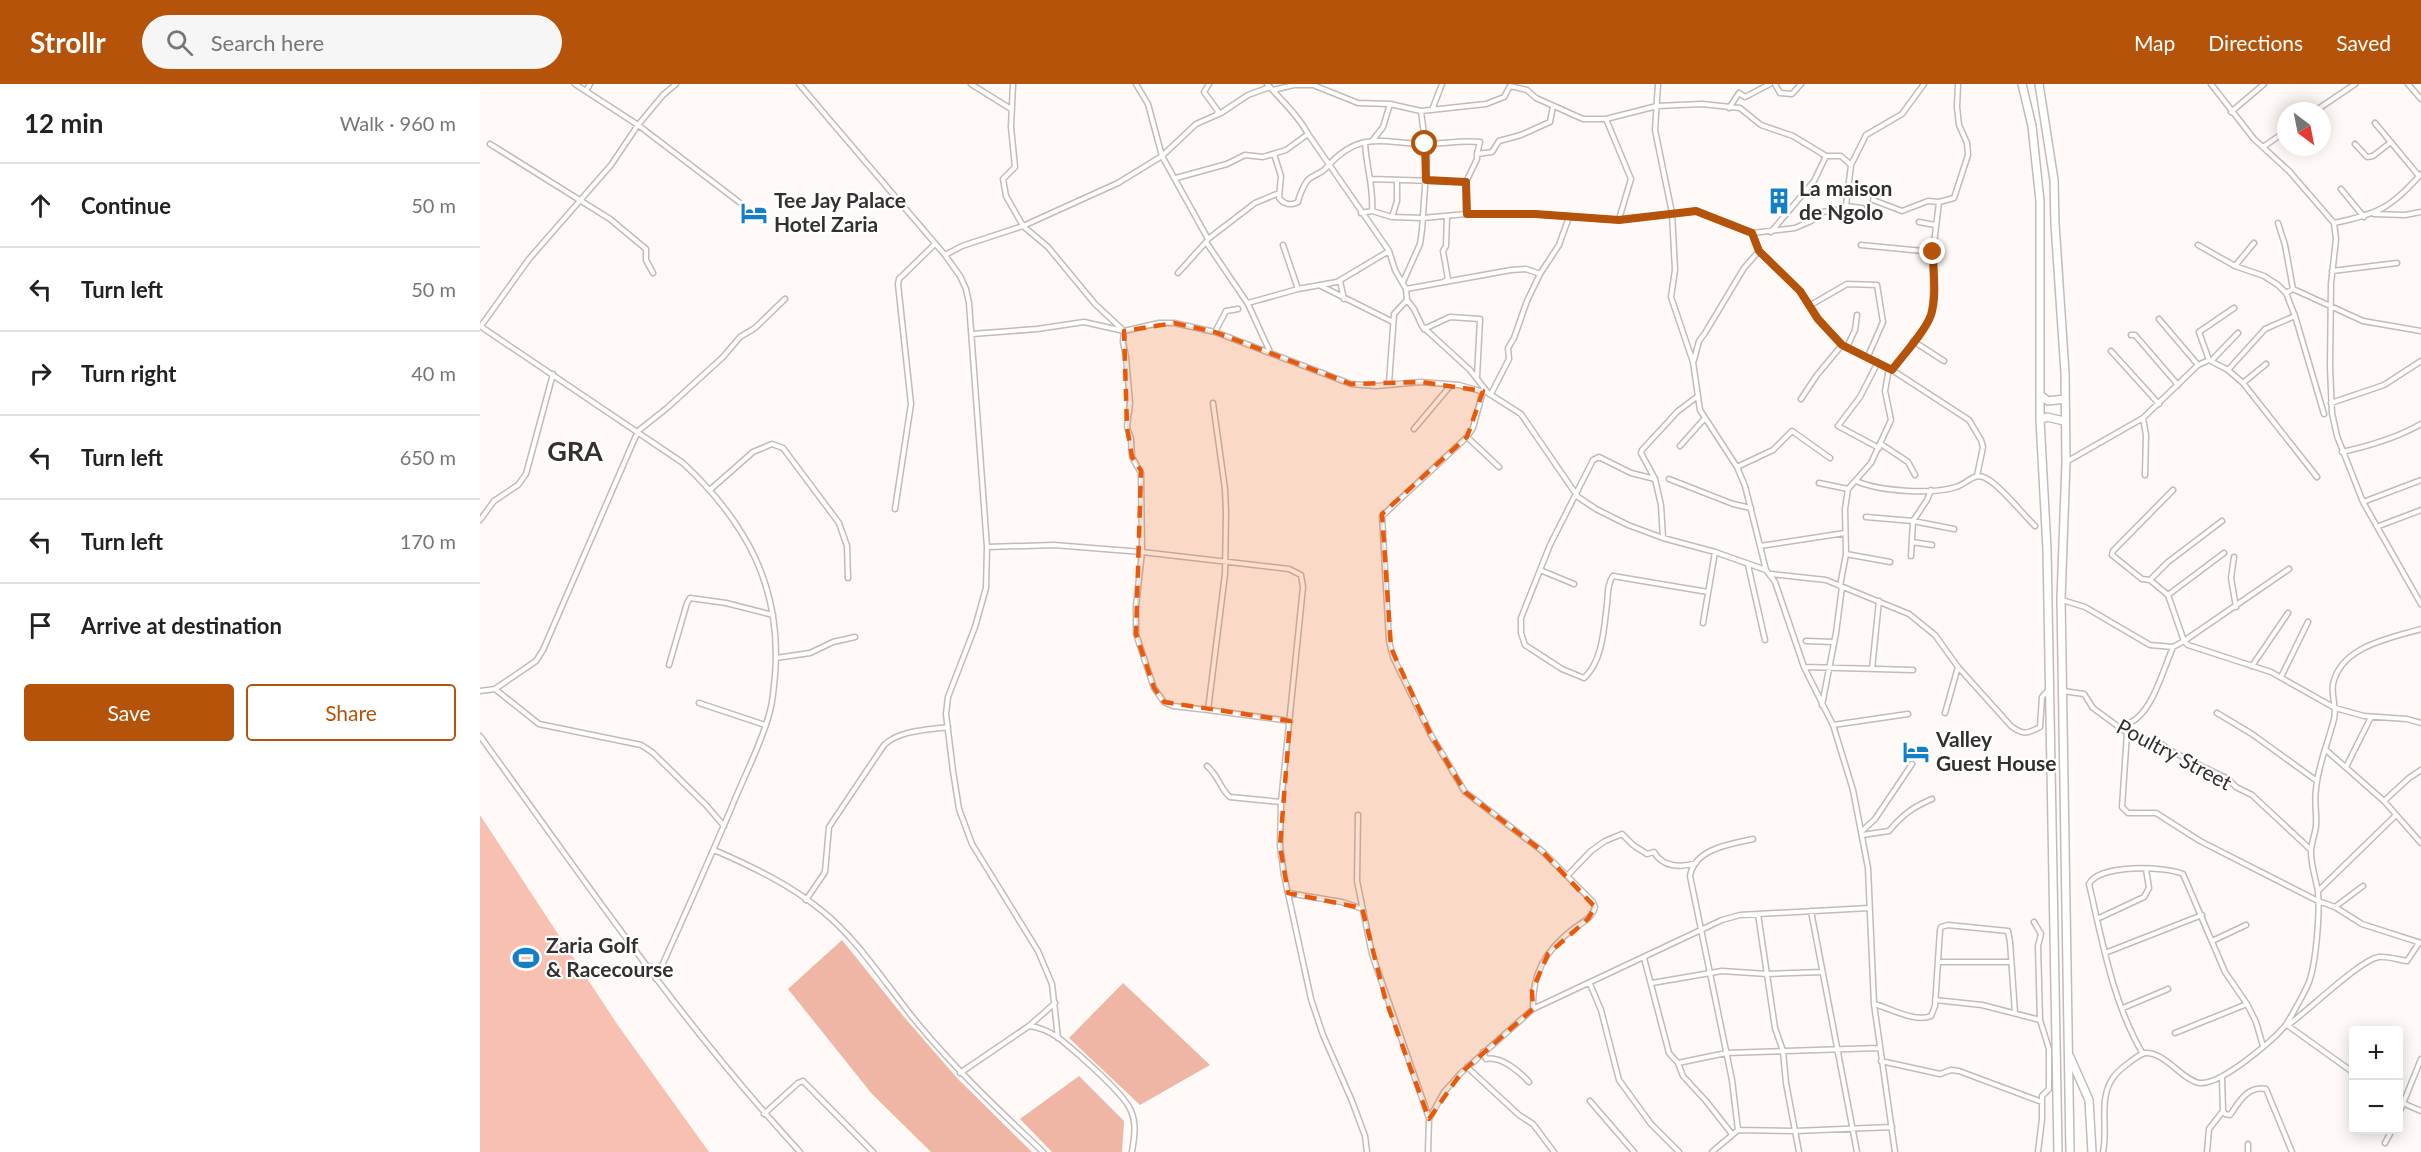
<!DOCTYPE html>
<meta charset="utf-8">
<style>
:root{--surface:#fff;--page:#f6f6f6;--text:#222;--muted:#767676;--line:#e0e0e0;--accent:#b45309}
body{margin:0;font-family:Lato,sans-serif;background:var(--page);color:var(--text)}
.controls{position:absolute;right:18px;bottom:18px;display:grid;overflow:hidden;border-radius:6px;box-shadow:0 3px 15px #0003}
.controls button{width:54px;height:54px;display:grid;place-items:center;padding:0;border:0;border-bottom:2px solid var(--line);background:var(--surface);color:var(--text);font:30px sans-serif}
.compass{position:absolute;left:1797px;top:18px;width:54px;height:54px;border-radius:50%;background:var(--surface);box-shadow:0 3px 15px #0003;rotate:148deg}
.stop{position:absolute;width:18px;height:18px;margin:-14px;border:4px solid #b45309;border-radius:50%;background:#fff}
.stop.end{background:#b45309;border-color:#fff;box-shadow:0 2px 6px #0008}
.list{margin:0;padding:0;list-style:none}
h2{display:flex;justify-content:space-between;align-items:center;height:78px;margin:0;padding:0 24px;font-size:26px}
h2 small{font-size:20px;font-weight:400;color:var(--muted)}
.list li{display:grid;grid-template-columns:39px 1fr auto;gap:18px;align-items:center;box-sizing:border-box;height:84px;padding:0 24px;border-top:2px solid var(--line)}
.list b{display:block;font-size:22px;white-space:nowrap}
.list em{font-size:20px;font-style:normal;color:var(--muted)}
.actions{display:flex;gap:12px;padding:18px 24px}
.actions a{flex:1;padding:14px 0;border:2px solid var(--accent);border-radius:6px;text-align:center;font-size:21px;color:var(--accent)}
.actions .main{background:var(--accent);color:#fff}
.icon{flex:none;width:33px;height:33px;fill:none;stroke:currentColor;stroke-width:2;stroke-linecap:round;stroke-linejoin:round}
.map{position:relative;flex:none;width:1941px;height:1068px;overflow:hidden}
header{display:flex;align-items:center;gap:36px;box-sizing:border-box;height:84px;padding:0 30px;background:var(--accent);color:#fff}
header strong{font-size:28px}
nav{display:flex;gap:33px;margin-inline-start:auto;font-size:21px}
.search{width:420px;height:54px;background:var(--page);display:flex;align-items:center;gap:15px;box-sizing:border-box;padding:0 21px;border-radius:33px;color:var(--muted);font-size:22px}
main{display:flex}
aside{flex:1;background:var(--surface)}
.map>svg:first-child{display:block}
.green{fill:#f8c0b0}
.forest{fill:#efb6a6}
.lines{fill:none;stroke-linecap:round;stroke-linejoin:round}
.minor-casing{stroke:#c2bbb9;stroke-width:7}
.trunk-casing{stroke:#c2bbb9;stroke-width:10}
.minor{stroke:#fff;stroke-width:4}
.trunk{stroke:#fff;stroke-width:7}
.route{stroke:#b45309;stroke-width:8}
.marked{fill:#e8590c;fill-opacity:0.2;stroke:#e8590c;stroke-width:4.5;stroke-dasharray:12 8;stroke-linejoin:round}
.labels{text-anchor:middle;stroke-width:4.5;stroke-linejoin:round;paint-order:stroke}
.poi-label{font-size:21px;font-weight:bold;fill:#33302f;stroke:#fff;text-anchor:start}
.street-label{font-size:21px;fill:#33302f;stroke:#fff}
.district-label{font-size:27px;font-weight:bold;fill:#352f2d;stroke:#fff}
</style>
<header>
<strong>Strollr</strong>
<div class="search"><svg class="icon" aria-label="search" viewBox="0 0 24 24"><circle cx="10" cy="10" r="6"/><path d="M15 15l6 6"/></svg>Search here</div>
<nav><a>Map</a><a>Directions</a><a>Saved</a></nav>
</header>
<main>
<aside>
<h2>12 min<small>Walk · 960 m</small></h2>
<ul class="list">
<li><svg class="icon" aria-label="ahead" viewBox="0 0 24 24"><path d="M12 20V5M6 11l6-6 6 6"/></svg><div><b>Continue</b></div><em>50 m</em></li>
<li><svg class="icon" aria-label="left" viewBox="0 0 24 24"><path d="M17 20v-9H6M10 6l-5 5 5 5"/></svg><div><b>Turn left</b></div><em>50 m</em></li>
<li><svg class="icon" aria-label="right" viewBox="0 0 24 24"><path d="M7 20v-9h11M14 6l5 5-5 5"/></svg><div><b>Turn right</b></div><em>40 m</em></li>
<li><svg class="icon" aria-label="left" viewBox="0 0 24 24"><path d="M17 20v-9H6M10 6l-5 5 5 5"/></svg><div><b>Turn left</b></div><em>650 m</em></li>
<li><svg class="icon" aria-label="left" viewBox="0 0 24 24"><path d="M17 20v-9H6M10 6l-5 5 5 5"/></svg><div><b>Turn left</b></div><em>170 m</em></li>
<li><svg class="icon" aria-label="arrive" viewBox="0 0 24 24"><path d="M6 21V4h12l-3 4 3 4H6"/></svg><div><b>Arrive at destination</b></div></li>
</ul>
<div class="actions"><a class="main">Save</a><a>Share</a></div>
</aside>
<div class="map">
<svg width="1941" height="1068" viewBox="0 0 1941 1068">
<rect width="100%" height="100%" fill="#fff9f7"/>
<path class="green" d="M 0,731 L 137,940 L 229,1068 L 0,1068 Z"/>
<path class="forest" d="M 362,856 L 424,933 L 478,995 L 552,1068 L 451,1068 L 392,1010 L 308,905 Z
M 643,899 L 730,981 L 660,1021 L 589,954 Z
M 599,992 L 644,1037 L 642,1068 L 572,1068 L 540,1035 Z"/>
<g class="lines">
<g class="minor-casing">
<path id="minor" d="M 95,0 L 158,41 L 259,118
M 319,0 L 465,171 L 480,192 L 486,205 L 489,219 L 507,463 L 506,504 L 495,543 L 468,613 L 466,630 L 473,687 L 479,725 L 492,760 L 558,867 L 572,900 L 578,954
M 491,0 L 531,25
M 533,0 L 531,43 L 535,83 L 523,95 L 526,112 L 543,142 L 568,163 L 615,220 L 644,247 L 643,258 L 646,273 L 650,319 L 647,343 L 651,355 L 652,373 L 661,389 L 662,468 L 656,522 L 656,550 L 674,604 L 684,618 L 693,622 L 728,626
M 656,0 L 668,20 L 682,72 L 728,155 L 726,158 L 768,220 L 790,268
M 729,0 L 724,8 L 738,27 L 737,30
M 787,0 C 801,16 818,31 828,50 L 909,167 L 915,186 L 926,205 L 927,216 L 934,225 L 942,242 L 990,286 L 1008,309 L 1041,330 L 1098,413 L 1116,425 L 1148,441 L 1183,454 L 1235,468 L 1286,486
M 1178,0 L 1175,46 L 1192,129 L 1195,186 L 1191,213 L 1213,278 L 1220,326 L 1257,383 L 1265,402 L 1286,486 L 1295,498 L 1324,583 L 1353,641 L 1373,706 L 1388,784 L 1394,920 L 1415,1068
M 1295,0 L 1300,9 L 1312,10 L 1321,0
M 1731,0 L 1774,55 L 1809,87 L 1854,139 L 1856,155 L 1851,200 L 1850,283 L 1852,329 L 1857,352 L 1883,418 L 1941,520
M 1928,0 L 1941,15
M 1030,2 L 1047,6 L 1056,14 L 1103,35 L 1126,35 L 1177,22 L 1222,20 L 1260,24 L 1281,41 L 1313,52 L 1346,72 L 1361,72 L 1371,81
M 793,6 L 814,1 L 833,1 L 878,19 L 910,20 L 941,27 L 1006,20 L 1024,13 L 1030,2
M 106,7 L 110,0
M 1249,24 L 1259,9 L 1265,13 L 1290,0
M 952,26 L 962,0
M 1835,27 L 1875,0
M 1751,28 L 1784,0
M 1126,35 L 1151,95 L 1139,135
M 1895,39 L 1939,92
M 893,56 L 903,43 L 910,20
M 885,58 C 886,83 894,103 892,127
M 10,60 L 130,135 L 166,165 L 166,176 L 173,189
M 1875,60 L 1887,73 L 1893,72 L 1911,58
M 1783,63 L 1806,47
M 794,70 L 801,92 L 799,114 C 804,120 811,122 818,118 C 819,112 824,101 827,97 C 832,91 841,90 846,84 C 879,46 901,59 944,60 C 963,60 981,56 1000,58 L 997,70
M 696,94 L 747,80 L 765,71 L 783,73 L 806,66 L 828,50
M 891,95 L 986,98
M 1861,105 L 1884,133
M 1393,116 L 1422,127 L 1448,117 L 1459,118 L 1474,114 L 1488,71 L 1487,59 L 1479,41 L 1477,23 L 1478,0
M 1366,122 L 1371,81 L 1386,51 L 1422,30 L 1444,0
M 881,129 L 892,127 L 912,133 L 943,134 L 986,130 L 1055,130 L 1139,136 L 1216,127 L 1272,149 L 1315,144 L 1331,137 L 1342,128 L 1364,125 L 1366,122 L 1382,124
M 986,130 L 986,98 L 997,75 L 997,70 L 1012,68 L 1019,57 L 1041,51 L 1070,38 L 1073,22
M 1894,130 L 1925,131 L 1941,128
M 912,133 L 917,117 L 917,96
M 1439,138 L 1455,141
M 1798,139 L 1805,161 L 1813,205
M 1854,139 C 1898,130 1911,124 1941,90
M 1291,148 L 1334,97 L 1346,72
M 1272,149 L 1279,167 L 1320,207 L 1337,235 L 1362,261 L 1409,284 L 1489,336 L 1501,356 L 1503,363 L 1497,392
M 728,155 L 775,119 L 799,109
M 803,161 L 818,205
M 1381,161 L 1453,168
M 465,171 L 482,162 L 543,142 L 638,99 L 682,72 L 716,40 L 741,29 L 768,11 L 790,3
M 1755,182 L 1774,159
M 1852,187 L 1917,179
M 698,189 L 726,158
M 860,197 L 864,215
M 965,197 L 968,195 L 963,167 L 966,162 L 967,132
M 923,198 L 940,160 L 942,146 L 947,74 L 941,27
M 841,202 L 913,238
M 926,205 L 1031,186 L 1046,185 L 1060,190
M 1806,209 L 1813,205 L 1883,237 L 1941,247
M 768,219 L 818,205 L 857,198 L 909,167
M 1329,222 L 1367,200 L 1397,201 L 1403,238 L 1388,272
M 1815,232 L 1844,330
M 1679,235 L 1718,281
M 0,242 L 203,379 C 266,438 302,503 295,591 C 294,603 293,616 290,627 C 282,659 265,690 253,720 C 228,779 202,837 176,895
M 1,242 L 49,175 L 131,81 L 158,41 L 183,11 L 196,0
M 944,245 L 970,233 L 1000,235 L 997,293
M 735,248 L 746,227 L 758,225
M 492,250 L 557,245 L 604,238 L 644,247 L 679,239 L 694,239 L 735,248 L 871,300 L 896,302 L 941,298 L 979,301 L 1004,308
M 1651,251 L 1655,251 L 1698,301
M 1433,257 L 1464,277
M 1367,263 L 1375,246 L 1377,231
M 1631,267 L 1679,320
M 1214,276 L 1219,257 L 1225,249 L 1264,184 L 1279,167
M 1729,276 L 1719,248 L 1754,224
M 1732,276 L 1758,249
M 1398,278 L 1380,313 L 1358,342 L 1399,364
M 1412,286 L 1445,243 L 1451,231 L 1453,211 L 1453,168 L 1459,118
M 1748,286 L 1763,299 L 1837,393
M 909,299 L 914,230 L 927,216
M 1763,299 L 1786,280
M 1003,307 L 993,344 L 987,353 L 902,432 L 909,557 L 913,573 L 951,651 L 985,708 L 1062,767 L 1113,818 L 1115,823 C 1112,835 1102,838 1093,845 C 1065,867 1052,889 1053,925
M 1011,310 L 1029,275 L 1028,264 L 1034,254 L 1047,217 L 1060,190 L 1079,161 L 1089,133
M 1321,315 L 1337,291 L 1362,261
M 733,319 L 745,405 L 746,429 L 745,490 L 728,626 L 810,637
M 1851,319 L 1904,301 L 1941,277
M 1663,334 L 1666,351 L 1665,391
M 934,345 L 971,301
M 987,353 L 1019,383
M 1401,360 L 1428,378 L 1435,391
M 1200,362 L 1225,334
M 1862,368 C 1889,362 1917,354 1941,340
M 1586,378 L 1663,334 L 1718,281 L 1729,276 L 1748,286 L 1785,245 L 1815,232 L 1806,209 L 1798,201 L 1784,192 L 1755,182 L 1718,161
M 1257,383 L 1293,366 L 1312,347 L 1350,374
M 1175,395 L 1151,389 L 1119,373 L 1113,376 L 1070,461 L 1041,534 L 1041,549 L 1045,561 L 1082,585 L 1104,594 C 1123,577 1124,543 1127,520 C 1128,511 1127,500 1133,492 L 1228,508
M 1189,395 L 1253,420 L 1271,424
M 1376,397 C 1399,407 1451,411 1476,403 C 1489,399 1494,386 1509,396 C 1523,405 1542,429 1555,442
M 1339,399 L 1368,405
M 231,405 L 273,368 L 292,360 L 303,364 L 359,439 L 367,462 L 368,494
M 1693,406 L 1633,467 L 1632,471 L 1662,495 L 1670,496 L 1688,511 L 1704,557 L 1809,485
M 1883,418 L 1941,396
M 415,425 L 431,320 L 418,200 L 419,195 L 455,160
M 1386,433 L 1433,437 L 1447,416 L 1451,406
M 0,436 L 14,417 L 38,401 L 46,390 L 73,290
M 1899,442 L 1941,426
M 1183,454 L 1181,421 L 1175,395 L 1161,369 L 1162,366 L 1198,327 L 1218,312
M 1432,458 L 1452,461
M 1280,462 L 1365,449
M 507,463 L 574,461 L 662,468 L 809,485 L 821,491 L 823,503 L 801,718 L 800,762 L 804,791 L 831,915 L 843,951 L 872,1017 L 885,1052 L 887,1068
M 1366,470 L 1410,478
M 1431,472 L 1433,437 L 1474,445
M 1754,473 L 1751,494 L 1756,523
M 1268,481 L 1285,556
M 1060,486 L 1094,500
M 1291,490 L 1346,496 L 1429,530 L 1455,551 L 1478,583 L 1531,642 C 1543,651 1547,650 1560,643 L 1562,613 L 1570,604
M 1670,496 L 1688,478 L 1742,437
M 1360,502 L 1366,470 L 1365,425 L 1368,405 L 1391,379 L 1411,336 L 1405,307 L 1409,284
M 1688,511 L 1744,469
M 1582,516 L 1605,523 L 1670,561 L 1693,563 L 1704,557 L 1708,561 L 1791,588 L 1855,624 L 1884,632 L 1927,635 L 1941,639
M 1223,539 L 1235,468
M 1326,557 L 1354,558
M 296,574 L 330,569 L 353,558 L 375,553
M 189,581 L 207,519 L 210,514 L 246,519 L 293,531
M 1772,582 L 1808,529
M 1325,583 L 1433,586
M 1392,585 L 1399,517
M 1801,593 L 1828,538
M 15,605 L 59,640 L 161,661 L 172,668 L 226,721 L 244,742
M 0,607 L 15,605 L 56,577 L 63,566 L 158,347 L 187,324 L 243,273 L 260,253 L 275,244 L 305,215
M 1583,607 L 1604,610 L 1613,624 L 1647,649 L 1680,659 L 1691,667 L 1748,695 L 1756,703 L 1772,711 L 1830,765
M 219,619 L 285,641
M 1342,621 L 1356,549 L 1362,503
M 1465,629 L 1478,583
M 1737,629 L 1772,650 L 1837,697
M 1353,641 L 1428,630
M 1638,643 C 1644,641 1651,639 1656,635 C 1674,621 1684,584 1693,563
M 1647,649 L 1642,723 L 1648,729 L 1676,729 L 1720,757 L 1838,817 L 1855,823 L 1882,840 L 1941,859
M 0,652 C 103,794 201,939 320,1068
M 1846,666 L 1904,717 L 1941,759
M 727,682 C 739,692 740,705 750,713 L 801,718
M 1866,683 L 1891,633
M 1904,717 L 1929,694 L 1941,686
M 878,731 L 877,797 L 892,870 L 949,1034
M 1382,747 L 1395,735 L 1432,680
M 1382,751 L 1409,747 C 1422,731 1433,723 1452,715
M 234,766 C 271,782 309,800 341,826 C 380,857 407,903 439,941 C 477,987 520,1027 563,1068
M 1087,792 L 1111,767 L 1125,757 L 1142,750 L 1153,761 L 1167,770 L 1174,768 C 1182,783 1201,784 1216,779
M 1838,807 L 1915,732
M 808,809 L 862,818 L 883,825
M 326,816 L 345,788 L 349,743 L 404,661 C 420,646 447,646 468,643
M 1855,823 L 1883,802
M 1331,827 L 1377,1068
M 1278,830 L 1295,944 L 1303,967 L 1306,999 L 1319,1068
M 1617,835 L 1664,813 L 1669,804 L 1666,785
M 1554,838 L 1561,850 L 1558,862 L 1560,936 L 1569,965 L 1569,1005 L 1562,1012 L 1562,1035 L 1558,1068
M 1732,857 L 1766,841
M 1625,869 L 1722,831
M 1164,874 L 1189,969 L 1198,979 L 1203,992 L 1226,1017 L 1252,1050
M 1458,878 L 1531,878
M 1172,899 L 1242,887 L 1287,890 L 1342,888
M 1110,900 L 1121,926 L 1139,996 L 1171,1040 L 1199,1068
M 1455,916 L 1502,921 L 1560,936
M 1394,920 C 1410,924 1435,939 1451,932 L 1455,922 L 1460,846 L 1461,843 L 1468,841 L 1528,847 L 1530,858 L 1535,929
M 1643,924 L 1688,905
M 1807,941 L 1874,989
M 1808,941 C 1827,928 1881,875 1899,873 C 1908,872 1919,876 1927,877 L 1939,859
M 549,942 L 575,919
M 1695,949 L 1767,920
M 1003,968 L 1006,975 C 1021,972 1039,987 1049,998
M 1663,970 C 1633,920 1622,856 1609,800 C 1619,780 1685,782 1703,790 L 1745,888 L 1767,920 L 1776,938 L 1783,962
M 1401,977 L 1460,990 L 1471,986 L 1479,987 L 1562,1018
M 1198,979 L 1246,969 L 1399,964
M 987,983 L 1039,1031 L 1053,1040 L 1074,1068
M 480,989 L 549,942 C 560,943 570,948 579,954 C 595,967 645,1010 651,1027 C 657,1041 654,1054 652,1068
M 1110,1017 L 1154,1068
M 1918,1017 L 1941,1027
M 1743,1027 L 1745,1030 L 1750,1031 C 1759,1018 1768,1001 1786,1005 L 1812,1068
M 284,1030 L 318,999 L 323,997 L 393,1068
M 1918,1032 L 1941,975
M 1258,1046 L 1252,996 L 1210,792 C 1215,764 1251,760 1273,755
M 1905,1059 L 1912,1046
M 1768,1060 L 1768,1068
M 948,1068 L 949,1035 L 964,1008 L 981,989 L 1053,925 L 1242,836 L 1260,831 L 1389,824
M 1232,1068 L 1258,1046 L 1315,1047 L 1412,1043
M 1623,1068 C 1628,1045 1619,1017 1631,997 C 1635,989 1643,983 1650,978 C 1654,975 1660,970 1665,969 C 1684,967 1703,997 1720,999 C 1741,1001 1791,958 1805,942 C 1810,935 1826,906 1829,898 C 1836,879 1840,829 1838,808 C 1836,795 1831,782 1831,768 C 1831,759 1835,751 1836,742 C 1837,730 1834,717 1836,705 C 1838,681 1848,659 1854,635 C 1857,624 1851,612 1853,600 C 1861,562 1911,554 1941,545
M 1727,1068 L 1729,1045 L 1743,1027 L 1742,993"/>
</g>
<g class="trunk-casing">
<path id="trunk" d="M 1542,0 L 1552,42 L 1560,117 L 1560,336 L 1567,465 L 1578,1068
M 1559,0 L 1574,96 L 1575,140 L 1585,289 L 1586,378 L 1581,515 L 1590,1068
M 1560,311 L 1568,317 L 1585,315
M 1560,336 L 1567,333 L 1584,337
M 1590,973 L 1609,1016 L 1612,1068"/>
</g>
<use href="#minor" class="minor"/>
<use href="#trunk" class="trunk"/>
</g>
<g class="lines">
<path class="route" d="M 945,60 L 946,96 L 986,98 L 987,130 L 1055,130 L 1139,136 L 1216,127 L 1272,149 L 1279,167 L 1320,207 L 1338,235 L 1362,261 L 1412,286 C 1423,271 1445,248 1451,231 C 1457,212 1453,188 1453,168"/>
</g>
<path class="marked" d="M 694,239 L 735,248 L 871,300 L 941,298 L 1003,307 L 987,353 L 902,430 L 911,564 L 951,651 L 985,708 L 1062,767 L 1115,823 L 1108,835 L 1068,870 L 1052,907 L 1053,925 L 981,989 L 949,1035 L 905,914 L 882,824 L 808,809 L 800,762 L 810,637 L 684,618 L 674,604 L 656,550 L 661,387 L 652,373 L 647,343 L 644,247 Z"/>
<defs>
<g id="building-bare" transform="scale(2.07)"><path d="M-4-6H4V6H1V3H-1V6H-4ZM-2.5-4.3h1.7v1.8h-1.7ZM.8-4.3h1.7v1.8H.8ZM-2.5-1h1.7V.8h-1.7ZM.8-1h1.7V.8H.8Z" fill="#137fc9" stroke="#fff" stroke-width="2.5" paint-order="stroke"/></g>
<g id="hotel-bare" transform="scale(2.07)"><path d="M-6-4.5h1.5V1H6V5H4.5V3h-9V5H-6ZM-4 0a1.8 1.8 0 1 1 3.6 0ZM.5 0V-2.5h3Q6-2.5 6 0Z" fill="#137fc9" stroke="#fff" stroke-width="2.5" paint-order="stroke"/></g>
<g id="stadium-bare" transform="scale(2.07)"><path d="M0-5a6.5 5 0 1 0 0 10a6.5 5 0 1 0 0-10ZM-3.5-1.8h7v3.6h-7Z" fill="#137fc9" stroke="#fff" stroke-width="2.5" paint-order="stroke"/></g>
</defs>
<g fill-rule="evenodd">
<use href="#building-bare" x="1299" y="117"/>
<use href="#hotel-bare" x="274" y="129"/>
<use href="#hotel-bare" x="1436" y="668"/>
<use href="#stadium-bare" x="46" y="874"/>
</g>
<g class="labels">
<g class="poi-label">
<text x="1319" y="112">La maison<tspan x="1319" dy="24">de Ngolo</tspan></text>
<text x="294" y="124">Tee Jay Palace<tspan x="294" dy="24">Hotel Zaria</tspan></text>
<text x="1456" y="663">Valley<tspan x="1456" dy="24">Guest House</tspan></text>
<text x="66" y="869">Zaria Golf<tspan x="66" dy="24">&amp; Racecourse</tspan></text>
</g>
<g class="street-label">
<text transform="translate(1694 671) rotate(28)" y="7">Poultry Street</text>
</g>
<g class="district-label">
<text x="95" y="377">GRA</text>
</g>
</g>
</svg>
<div class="controls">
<button>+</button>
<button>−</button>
</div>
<svg class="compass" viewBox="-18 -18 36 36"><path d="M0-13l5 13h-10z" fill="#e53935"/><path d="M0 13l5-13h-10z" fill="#767676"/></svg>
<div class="stop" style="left:945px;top:60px"></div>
<div class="stop end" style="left:1453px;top:168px"></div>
</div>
</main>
